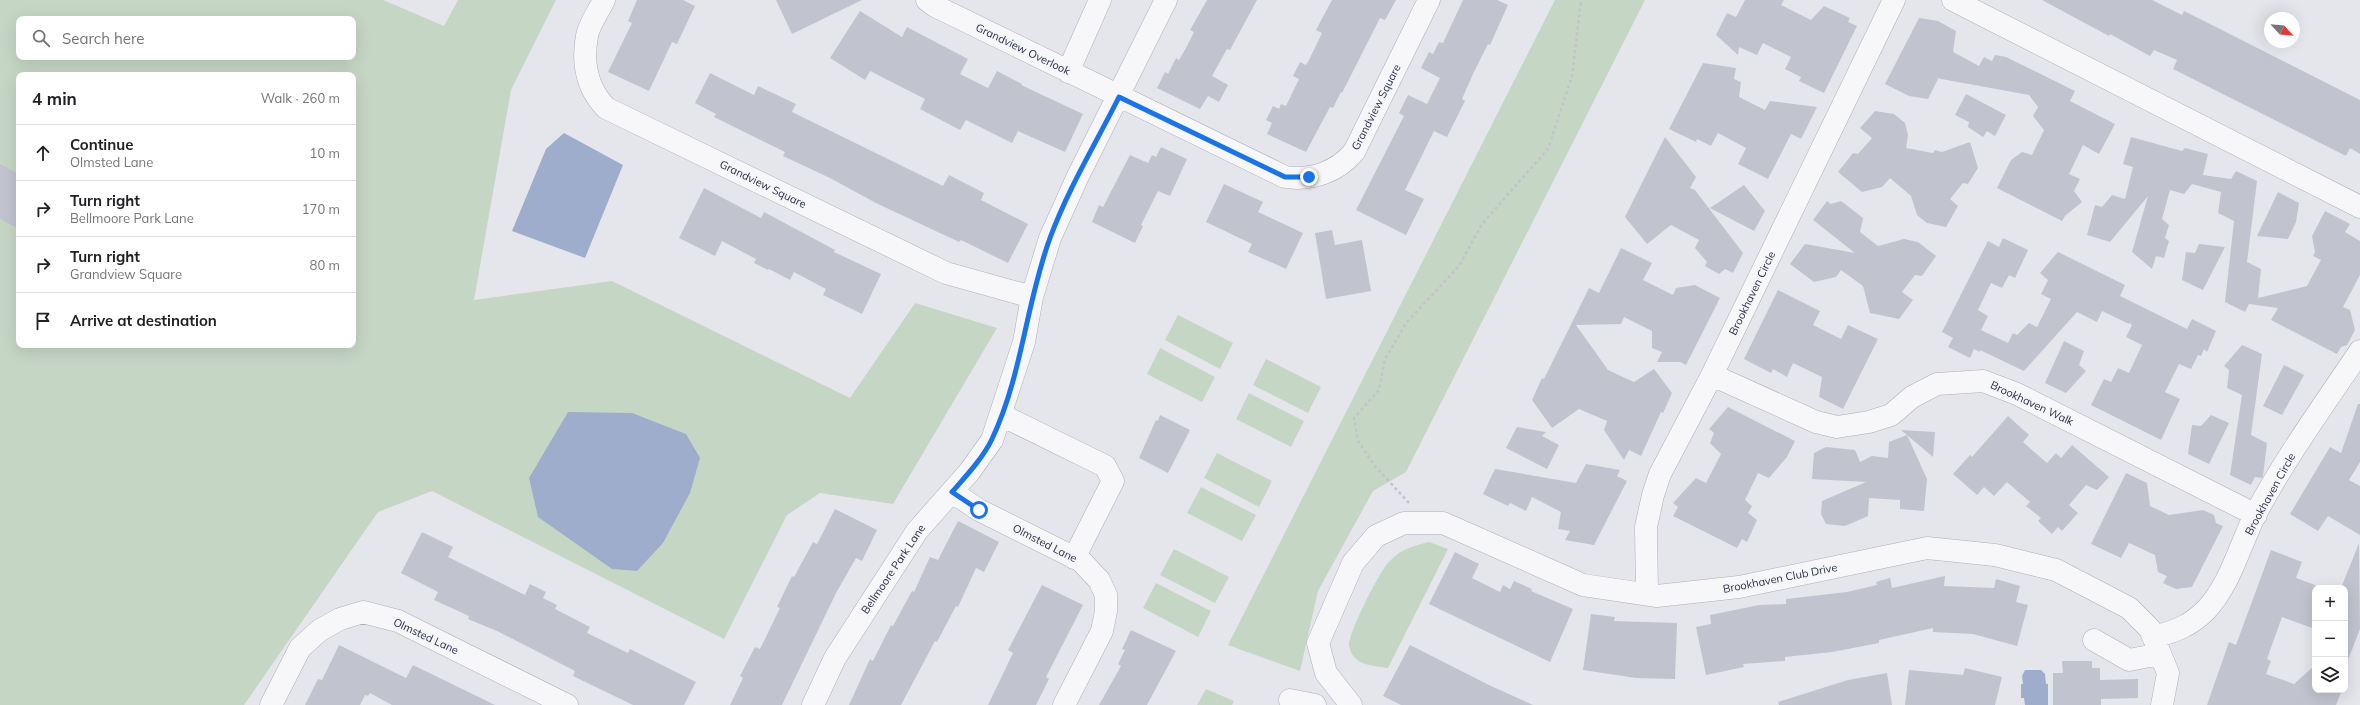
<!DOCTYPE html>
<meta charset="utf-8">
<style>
:root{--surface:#fff;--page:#f2f2f2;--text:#202124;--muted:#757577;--line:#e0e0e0}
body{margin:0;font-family:Mulish,sans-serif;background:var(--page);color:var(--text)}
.controls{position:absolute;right:12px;bottom:12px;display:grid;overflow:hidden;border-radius:8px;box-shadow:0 4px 16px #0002}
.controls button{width:36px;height:36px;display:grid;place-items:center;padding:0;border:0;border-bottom:1px solid var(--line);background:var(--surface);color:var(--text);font:20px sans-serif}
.compass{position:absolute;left:2264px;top:12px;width:36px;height:36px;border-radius:50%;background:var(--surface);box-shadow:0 4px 16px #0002;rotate:116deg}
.stop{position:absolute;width:12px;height:12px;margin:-9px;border:3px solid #1a73e8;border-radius:50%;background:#fff}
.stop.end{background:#1a73e8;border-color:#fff;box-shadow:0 1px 4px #0008}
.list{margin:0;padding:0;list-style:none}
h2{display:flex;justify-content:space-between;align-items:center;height:52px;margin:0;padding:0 16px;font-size:17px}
h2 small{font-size:13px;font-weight:400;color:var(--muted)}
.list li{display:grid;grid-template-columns:26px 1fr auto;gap:12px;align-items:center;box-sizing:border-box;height:56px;padding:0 16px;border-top:1px solid var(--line)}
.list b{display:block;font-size:15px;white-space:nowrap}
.list p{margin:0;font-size:13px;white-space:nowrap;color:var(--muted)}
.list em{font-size:13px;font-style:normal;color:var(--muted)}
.icon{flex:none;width:22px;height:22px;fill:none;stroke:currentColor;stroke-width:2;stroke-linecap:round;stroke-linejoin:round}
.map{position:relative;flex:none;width:2360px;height:705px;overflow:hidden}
.search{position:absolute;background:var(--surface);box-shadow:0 4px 16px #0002;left:16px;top:16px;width:340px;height:44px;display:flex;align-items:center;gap:10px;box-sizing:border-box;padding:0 14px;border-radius:8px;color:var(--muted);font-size:15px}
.panel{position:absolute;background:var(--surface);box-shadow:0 4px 16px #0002;left:16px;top:72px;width:340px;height:276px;border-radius:8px}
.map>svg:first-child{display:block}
.green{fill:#c6d6c5;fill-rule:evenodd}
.water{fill:#9fadcc}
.building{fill:#c1c4cf}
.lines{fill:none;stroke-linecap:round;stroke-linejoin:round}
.minor-casing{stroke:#acafba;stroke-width:23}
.path{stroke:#c2c3cb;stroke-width:2.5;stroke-dasharray:3 3;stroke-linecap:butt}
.minor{stroke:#f7f7fa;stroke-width:22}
.route{stroke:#1a73e8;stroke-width:5}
.labels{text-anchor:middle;stroke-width:3.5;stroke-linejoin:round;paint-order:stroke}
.street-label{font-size:11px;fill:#2b3045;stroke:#f4f5f9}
</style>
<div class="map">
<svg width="2360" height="705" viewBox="0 0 2360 705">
<rect width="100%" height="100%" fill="#e4e6ec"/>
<path class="green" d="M 0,0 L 383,0 L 444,26 L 458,0 L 556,0 L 511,90 L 474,300 L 612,281 L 850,398 L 915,303 L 997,328 L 893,504 L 820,493 L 787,515 L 724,639 L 432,491 L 378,512 L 244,705 L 0,705 ZM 19,19 L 353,19 L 353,57 L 19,57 ZM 19,75 L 353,75 L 353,345 L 19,345 Z
M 1555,0 L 1645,0 L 1406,472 L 1373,491 L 1318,591 L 1300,671 L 1228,645 Z
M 1178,315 L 1233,343 L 1220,369 L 1165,340 Z
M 1160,348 L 1215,377 L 1202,402 L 1147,374 Z
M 1266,359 L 1321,387 L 1308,413 L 1253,385 Z
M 1249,393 L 1304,421 L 1291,447 L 1236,419 Z
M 1217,453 L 1272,481 L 1259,507 L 1204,478 Z
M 1201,487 L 1256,515 L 1242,541 L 1187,513 Z
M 1429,542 L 1448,549 L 1388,668 C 1376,666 1359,666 1352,654 C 1351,652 1349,647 1349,645 C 1349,632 1379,572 1389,562 C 1401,549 1412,546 1429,542 Z
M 1174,549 L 1229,577 L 1215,603 L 1160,575 Z
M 1156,583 L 1211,611 L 1198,637 L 1143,608 Z
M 1206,689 L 1234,701 L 1232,705 L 1197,705 Z"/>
<path class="water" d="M 564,133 L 623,165 L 585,258 L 512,231 L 546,149 Z
M 568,412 L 632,413 L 686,434 L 700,458 L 690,493 L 663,543 L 637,571 L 612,569 L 538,517 L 529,478 Z
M 2025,670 L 2041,670 L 2045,674 L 2046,684 L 2048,684 L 2048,705 L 2025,705 L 2024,698 L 2021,698 L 2021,684 L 2023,684 L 2022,676 Z"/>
<path class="building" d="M 637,0 L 683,0 L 695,6 L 677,44 L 672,42 L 649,91 L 608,72 L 632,23 L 628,21 Z
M 776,0 L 862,0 L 792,34 Z
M 1207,0 L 1257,0 L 1230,50 L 1227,49 L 1212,76 L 1228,85 L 1219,102 L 1208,96 L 1200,109 L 1157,88 L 1165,72 L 1168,74 L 1176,58 L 1179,60 L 1186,48 L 1194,32 L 1190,30 Z
M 1332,0 L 1396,0 L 1385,20 L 1380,18 L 1342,93 L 1341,92 L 1333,108 L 1330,107 L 1306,152 L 1267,134 L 1272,123 L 1266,120 L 1273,106 L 1279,109 L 1281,104 L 1286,106 L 1299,79 L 1293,76 L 1300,62 L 1306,65 L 1309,60 L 1322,33 L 1316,30 Z
M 1463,0 L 1497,0 L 1508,5 L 1490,45 L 1488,44 L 1473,74 L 1462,99 L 1465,101 L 1447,137 L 1434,131 L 1405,190 L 1424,199 L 1406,235 L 1356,210 L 1404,116 L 1399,113 L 1408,95 L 1427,104 L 1440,78 L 1421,68 L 1429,52 L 1433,54 L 1439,42 L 1443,43 Z
M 1745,0 L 1784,0 L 1781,5 L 1811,20 L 1824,6 L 1850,18 L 1848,22 L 1857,26 L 1824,93 L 1799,81 L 1801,77 L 1785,69 L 1791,57 L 1763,43 L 1757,55 L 1739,47 L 1738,55 L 1716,35 L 1727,13 L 1736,17 Z
M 2042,0 L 2152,0 L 2182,15 L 2184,11 L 2216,27 L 2360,100 L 2360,154 L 2350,148 L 2346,156 L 2173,69 L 2177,60 L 2154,50 L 2150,56 L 2110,34 L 2109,36 Z
M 860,11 L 902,37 L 907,27 L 968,59 L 960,74 L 988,88 L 997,71 L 1022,84 L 1021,85 L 1083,114 L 1065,152 L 1018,131 L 1012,143 L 966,120 L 960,130 L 920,109 L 925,99 L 870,71 L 865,80 L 830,58 Z
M 1919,18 L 1938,21 L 1956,31 L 1953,52 L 1979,66 L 1984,57 L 1992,61 L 1995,55 L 2006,57 L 2075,91 L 2070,101 L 2115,124 L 2099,154 L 2083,145 L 2069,174 L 2080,179 L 2074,191 L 2082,202 L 2065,216 L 2062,221 L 1997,188 L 2011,160 L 2022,152 L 2032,155 L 2044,130 L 2033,116 L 2038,107 L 2029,95 L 1936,78 L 1938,79 L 1928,99 L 1909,96 L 1885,84 Z
M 1703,63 L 1736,68 L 1734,79 L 1741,82 L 1739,97 L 1765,110 L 1770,101 L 1817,107 L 1801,139 L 1791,134 L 1768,179 L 1738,164 L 1746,148 L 1718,133 L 1711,146 L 1697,139 L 1696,142 L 1669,129 Z
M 710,73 L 754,95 L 758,86 L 796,104 L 792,112 L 943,186 L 949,175 L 984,193 L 981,200 L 1028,224 L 1008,263 L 961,240 L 959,242 L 876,203 L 830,178 L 783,156 L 785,152 L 714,117 L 716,114 L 695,103 Z
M 1966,94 L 2006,115 L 1995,136 L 1987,131 L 1983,137 L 1968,127 L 1969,122 L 1955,115 Z
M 1875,111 L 1894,114 L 1905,123 L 1908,135 L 1906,148 L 1933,153 L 1935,150 L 1942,152 L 1970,142 L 1978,168 L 1968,184 L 1963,183 L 1950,199 L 1958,206 L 1946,227 L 1927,223 L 1917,215 L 1911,196 L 1890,178 L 1882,187 L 1862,192 L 1838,172 L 1853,153 L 1858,154 L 1872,138 L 1860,128 Z
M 1665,137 L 1696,177 L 1690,188 L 1695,190 L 1743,253 L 1733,273 L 1725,269 L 1719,274 L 1705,266 L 1707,262 L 1695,248 L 1699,240 L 1671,225 L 1647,244 L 1625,217 Z
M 2131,137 L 2182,151 L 2185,148 L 2208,154 L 2203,175 L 2231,179 L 2236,171 L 2257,181 L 2247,262 L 2261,269 L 2258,298 L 2307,286 L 2321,260 L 2313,256 L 2315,252 L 2312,236 L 2325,211 L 2350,224 L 2345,232 L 2360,241 L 2360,275 L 2343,307 L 2350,310 L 2355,330 L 2347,345 L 2341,347 L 2337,354 L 2271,320 L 2278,308 L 2249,304 L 2245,312 L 2225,302 L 2234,221 L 2218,213 L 2221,192 L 2192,184 L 2184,194 L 2170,190 L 2162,219 L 2169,225 L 2165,238 L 2169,241 L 2164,258 L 2156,256 L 2152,269 L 2132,252 L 2148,196 L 2110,242 L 2087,235 L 2095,205 L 2102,207 L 2112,195 L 2125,199 L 2133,167 L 2123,164 Z
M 1161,147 L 1187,159 L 1170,196 L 1158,191 L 1141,225 L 1143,226 L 1135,243 L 1092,222 L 1099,205 L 1103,207 L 1130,155 L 1148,163 L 1152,155 L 1156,157 Z
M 0,164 L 19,174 L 19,229 L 0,219 Z
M 1224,184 L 1263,202 L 1258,212 L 1303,233 L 1286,269 L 1248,252 L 1252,244 L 1206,222 Z
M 1744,185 L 1765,211 L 1754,231 L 1710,208 Z
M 704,188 L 761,218 L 764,212 L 835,250 L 834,252 L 881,274 L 862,314 L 823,295 L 826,289 L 794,272 L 790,280 L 769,269 L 768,270 L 754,263 L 756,259 L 722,241 L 715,256 L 679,238 Z
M 2278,192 L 2299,203 L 2296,222 L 2288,239 L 2257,236 Z
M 1827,201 L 1831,204 L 1841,201 L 1863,218 L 1860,232 L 1878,246 L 1904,239 L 1918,242 L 1936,256 L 1922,276 L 1915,275 L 1902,292 L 1913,300 L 1899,319 L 1870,313 L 1863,286 L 1841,270 L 1836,277 L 1814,282 L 1790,264 L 1805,244 L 1855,253 L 1813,220 Z
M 1332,230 L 1335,245 L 1362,240 L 1371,291 L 1326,299 L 1315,233 Z
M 2003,238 L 2028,250 L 2015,278 L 2009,275 L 2002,288 L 1991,283 L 1978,310 L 1988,316 L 1981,330 L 2008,343 L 2013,333 L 2017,335 L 2029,323 L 2037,327 L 2051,299 L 2041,294 L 2048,280 L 2040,273 L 2058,252 L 2125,285 L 2120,296 L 2187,329 L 2192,319 L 2216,331 L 2207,352 L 2204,349 L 2201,356 L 2198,355 L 2191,369 L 2179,364 L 2165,392 L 2180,399 L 2161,440 L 2091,405 L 2104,379 L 2111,382 L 2118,368 L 2129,373 L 2142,345 L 2126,337 L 2132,325 L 2130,324 L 2131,321 L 2129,324 L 2102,311 L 2097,322 L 2077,312 L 2024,371 L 1980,350 L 1980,352 L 1974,349 L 1970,358 L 1948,347 L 1953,338 L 1942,332 L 1988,241 L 1999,247 Z
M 2199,244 L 2225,247 L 2203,290 L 2182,280 L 2186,252 L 2195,253 Z
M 1621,248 L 1652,263 L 1643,280 L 1673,295 L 1676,288 L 1695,285 L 1720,298 L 1686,365 L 1680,362 L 1657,362 L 1662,352 L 1652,348 L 1652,331 L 1624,317 L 1621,324 L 1576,325 L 1608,370 L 1634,382 L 1654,369 L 1672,393 L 1663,413 L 1661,412 L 1641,456 L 1629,450 L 1624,460 L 1604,430 L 1607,421 L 1579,409 L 1552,428 L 1532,400 L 1542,378 L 1544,379 L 1589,288 L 1599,293 Z
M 1778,290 L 1820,311 L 1813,325 L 1841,339 L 1848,325 L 1878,339 L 1843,409 L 1819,397 L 1822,377 L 1793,363 L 1787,377 L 1773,369 L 1771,373 L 1744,359 Z
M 2064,341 L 2084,351 L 2079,365 L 2086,371 L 2066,393 L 2045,383 Z
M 2242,345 L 2262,354 L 2251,435 L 2267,443 L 2263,476 L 2262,478 L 2255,477 L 2251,485 L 2230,475 L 2242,395 L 2227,388 L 2229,370 L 2224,366 Z
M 2284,365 L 2304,375 L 2282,415 L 2263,406 Z
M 2358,404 L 2360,404 L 2360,462 L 2349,480 L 2360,486 L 2360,535 L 2328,516 L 2318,531 L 2290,514 L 2330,447 L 2341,453 Z
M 1728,407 L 1795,441 L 1787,457 L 1769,478 L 1758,473 L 1745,500 L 1752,506 L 1748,513 L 1757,520 L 1747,542 L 1742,539 L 1737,548 L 1673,516 L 1678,507 L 1673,503 L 1696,478 L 1706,483 L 1721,454 L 1710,443 L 1714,433 L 1709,429 Z
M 1160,415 L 1190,430 L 1168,473 L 1139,458 L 1156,420 L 1158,421 Z
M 2211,415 L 2229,423 L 2209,464 L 2188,454 L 2192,425 L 2201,426 Z
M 2008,416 L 2029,435 L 2023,442 L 2047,463 L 2056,453 L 2061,458 L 2072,445 L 2109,477 L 2097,490 L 2086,485 L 2069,505 L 2078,513 L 2062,531 L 2058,527 L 2052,534 L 2038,521 L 2041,518 L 2026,506 L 2030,502 L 2007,482 L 1994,496 L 1984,487 L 1977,495 L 1953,474 L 1970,455 L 1972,457 Z
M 1517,427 L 1546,432 L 1542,436 L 1559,445 L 1547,469 L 1506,448 Z
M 1901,430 L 1935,432 L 1933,457 L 1907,435 L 1927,479 L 1924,511 L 1900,509 L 1900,500 L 1869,498 L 1868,516 L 1845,526 L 1826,524 L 1821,514 L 1822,501 L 1866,482 L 1812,479 L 1814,453 L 1826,447 L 1855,450 L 1860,462 L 1872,456 L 1888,458 L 1889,442 L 1907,435 Z
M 1586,464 L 1620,470 L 1617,476 L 1627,481 L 1594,545 L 1565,540 L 1570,531 L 1558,529 L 1561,512 L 1532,497 L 1526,511 L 1510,503 L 1508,506 L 1483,494 L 1495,469 L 1576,483 Z
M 2126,473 L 2147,483 L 2150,506 L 2169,515 L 2203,510 L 2214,515 L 2216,523 L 2223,526 L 2192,587 L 2176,589 L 2163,583 L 2167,576 L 2158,572 L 2155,555 L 2129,543 L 2121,558 L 2091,544 Z
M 835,509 L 877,530 L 862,561 L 856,558 L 836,593 L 782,705 L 730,705 L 743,678 L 740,676 L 755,647 L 760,649 L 780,608 L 777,607 L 792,576 L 794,577 L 813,542 L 817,544 Z
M 958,521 L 999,542 L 984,572 L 976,568 L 958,607 L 956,606 L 937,642 L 935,641 L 901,705 L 849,705 L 870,659 L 873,661 L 891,625 L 893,626 L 912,591 L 914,592 L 930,557 L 938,560 Z
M 422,532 L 453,547 L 448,557 L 525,595 L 530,584 L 546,592 L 543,598 L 557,605 L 555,609 L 590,627 L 587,633 L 628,653 L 630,649 L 696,682 L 684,705 L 633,705 L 573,676 L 575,671 L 499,632 L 468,619 L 469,616 L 434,600 L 438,592 L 401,573 Z
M 2359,543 L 2360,629 L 2346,665 L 2345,588 L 2341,588 Z
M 2271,550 L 2302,562 L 2296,578 L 2315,585 L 2315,629 L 2282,617 L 2267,659 L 2271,661 L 2266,674 L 2294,684 L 2315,665 L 2315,690 L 2342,690 L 2336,705 L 2207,705 L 2229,642 L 2236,645 Z
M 1455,552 L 1479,564 L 1472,578 L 1500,592 L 1503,585 L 1510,589 L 1514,581 L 1532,589 L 1531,591 L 1573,609 L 1550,662 L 1429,604 Z
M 1945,576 L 1944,586 L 1994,588 L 1996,579 L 2020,586 L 2016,602 L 2028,605 L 2017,646 L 1973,634 L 1933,632 L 1933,628 L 1879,640 L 1879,643 L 1832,652 L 1785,657 L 1785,661 L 1743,664 L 1744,667 L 1706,675 L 1696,627 L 1711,624 L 1710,615 L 1759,605 L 1786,604 L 1786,599 L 1847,592 L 1877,585 L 1876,582 L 1890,578 L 1892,588 Z
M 1042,585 L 1083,605 L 1046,677 L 1049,679 L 1036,705 L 988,705 L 1013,653 L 1008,650 Z
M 1591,614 L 1615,617 L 1614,621 L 1677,623 L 1675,679 L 1636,678 L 1583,670 Z
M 1131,630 L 1176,651 L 1147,705 L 1099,705 L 1121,666 L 1118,664 L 1125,650 L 1122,649 Z
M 339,645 L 406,678 L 413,665 L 495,705 L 392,705 L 370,693 L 368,696 L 365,695 L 360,705 L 305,705 L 318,679 L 322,680 Z
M 1410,645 L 1491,686 L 1533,705 L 1401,705 L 1383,696 Z
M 2062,661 L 2092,661 L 2092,668 L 2100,668 L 2100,680 L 2138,679 L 2138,698 L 2101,699 L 2101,705 L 2053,705 L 2053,673 L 2063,673 Z
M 1965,668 L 2002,677 L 1995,705 L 1905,705 L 1909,670 L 1963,675 Z
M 1887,673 L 1892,705 L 1779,705 L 1778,702 L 1848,680 Z"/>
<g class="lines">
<g class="minor-casing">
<path id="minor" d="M 604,0 C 599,11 589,24 587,36 C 582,63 587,88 606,108 L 946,273 L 1032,297
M 927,0 L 935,6 L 1285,177 C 1311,181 1337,172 1354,152 L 1429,0
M 1953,0 L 2360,207
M 1068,72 L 1100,0
M 1712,375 L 1816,422 L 1837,427 L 1869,422 L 1891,415 L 1912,397 L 1937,384 L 1983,381 L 2017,394 L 2256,515
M 1001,415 L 1105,466 L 1113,481 L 1074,558
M 952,492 L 979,510 L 1081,561 L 1099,580 L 1106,595 L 1106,611 L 1102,631 L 1064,705
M 1647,594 L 1646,527 L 1653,495 L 1660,474 L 1712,375 L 1894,0
M 2154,637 C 2176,631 2190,626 2206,610 C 2230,585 2240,545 2255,515 C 2285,458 2324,405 2360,351
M 2094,640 L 2129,660 L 2160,654
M 1290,700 L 1315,705
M 271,705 L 300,648 L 320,630 L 340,619 L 363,612 L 398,621 L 567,705
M 813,705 L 835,658 L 917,531 L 970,471 L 992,440 L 1024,342 L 1032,297 L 1050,238 L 1078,176 L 1166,0
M 1351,705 L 1326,673 L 1318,643 L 1353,563 L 1376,536 L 1404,523 L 1443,523 L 1583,585 L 1657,596 L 1739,587 L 1927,548 L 1995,555 L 2056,570 L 2129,608 L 2150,629 L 2168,673 L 2162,705"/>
</g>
<path class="path" d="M 1409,503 L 1375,466 L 1358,441 L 1354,418 L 1379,390 L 1385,359 L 1407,322 L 1459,266 L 1482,224 L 1548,149 L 1572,76 L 1581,0"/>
<use href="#minor" class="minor"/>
</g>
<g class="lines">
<path class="route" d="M 979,510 L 952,492 C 966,476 983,458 992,439 C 1022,376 1026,303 1050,238 C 1068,189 1096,143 1119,97 L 1285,177 L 1309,177"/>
</g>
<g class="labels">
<g class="street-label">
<text transform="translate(1023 49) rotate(26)" y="4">Grandview Overlook</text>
<text transform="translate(1376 107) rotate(-63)" y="4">Grandview Square</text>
<text transform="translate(763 184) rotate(26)" y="4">Grandview Square</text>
<text transform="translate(1752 293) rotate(-64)" y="4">Brookhaven Circle</text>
<text transform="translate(2032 403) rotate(25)" y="4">Brookhaven Walk</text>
<text transform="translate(2270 494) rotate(-61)" y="4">Brookhaven Circle</text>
<text transform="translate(1045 543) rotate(27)" y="4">Olmsted Lane</text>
<text transform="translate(893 569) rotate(-56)" y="4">Bellmoore Park Lane</text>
<text transform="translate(1780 578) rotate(-11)" y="4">Brookhaven Club Drive</text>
<text transform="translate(426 636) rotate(25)" y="4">Olmsted Lane</text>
</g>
</g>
</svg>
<div class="controls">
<button>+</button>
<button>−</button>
<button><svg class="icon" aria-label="layers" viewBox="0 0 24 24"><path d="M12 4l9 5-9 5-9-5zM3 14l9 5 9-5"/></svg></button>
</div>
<svg class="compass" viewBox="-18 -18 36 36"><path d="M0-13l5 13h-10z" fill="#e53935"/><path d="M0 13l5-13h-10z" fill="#757577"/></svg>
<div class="stop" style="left:979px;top:510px"></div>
<div class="stop end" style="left:1309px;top:177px"></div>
<div class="search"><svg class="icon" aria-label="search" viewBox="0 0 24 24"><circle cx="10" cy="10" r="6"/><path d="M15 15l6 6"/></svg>Search here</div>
<section class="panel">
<h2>4 min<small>Walk · 260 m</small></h2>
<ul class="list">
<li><svg class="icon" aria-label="ahead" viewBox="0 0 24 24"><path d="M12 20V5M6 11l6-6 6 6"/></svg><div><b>Continue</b><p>Olmsted Lane</p></div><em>10 m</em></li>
<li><svg class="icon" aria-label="right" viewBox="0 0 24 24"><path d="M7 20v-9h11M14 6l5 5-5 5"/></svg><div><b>Turn right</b><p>Bellmoore Park Lane</p></div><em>170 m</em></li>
<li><svg class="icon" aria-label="right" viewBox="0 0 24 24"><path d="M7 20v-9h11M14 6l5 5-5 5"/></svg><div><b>Turn right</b><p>Grandview Square</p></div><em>80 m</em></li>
<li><svg class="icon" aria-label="arrive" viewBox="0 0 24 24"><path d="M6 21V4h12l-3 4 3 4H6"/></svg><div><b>Arrive at destination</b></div></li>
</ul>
</section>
</div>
